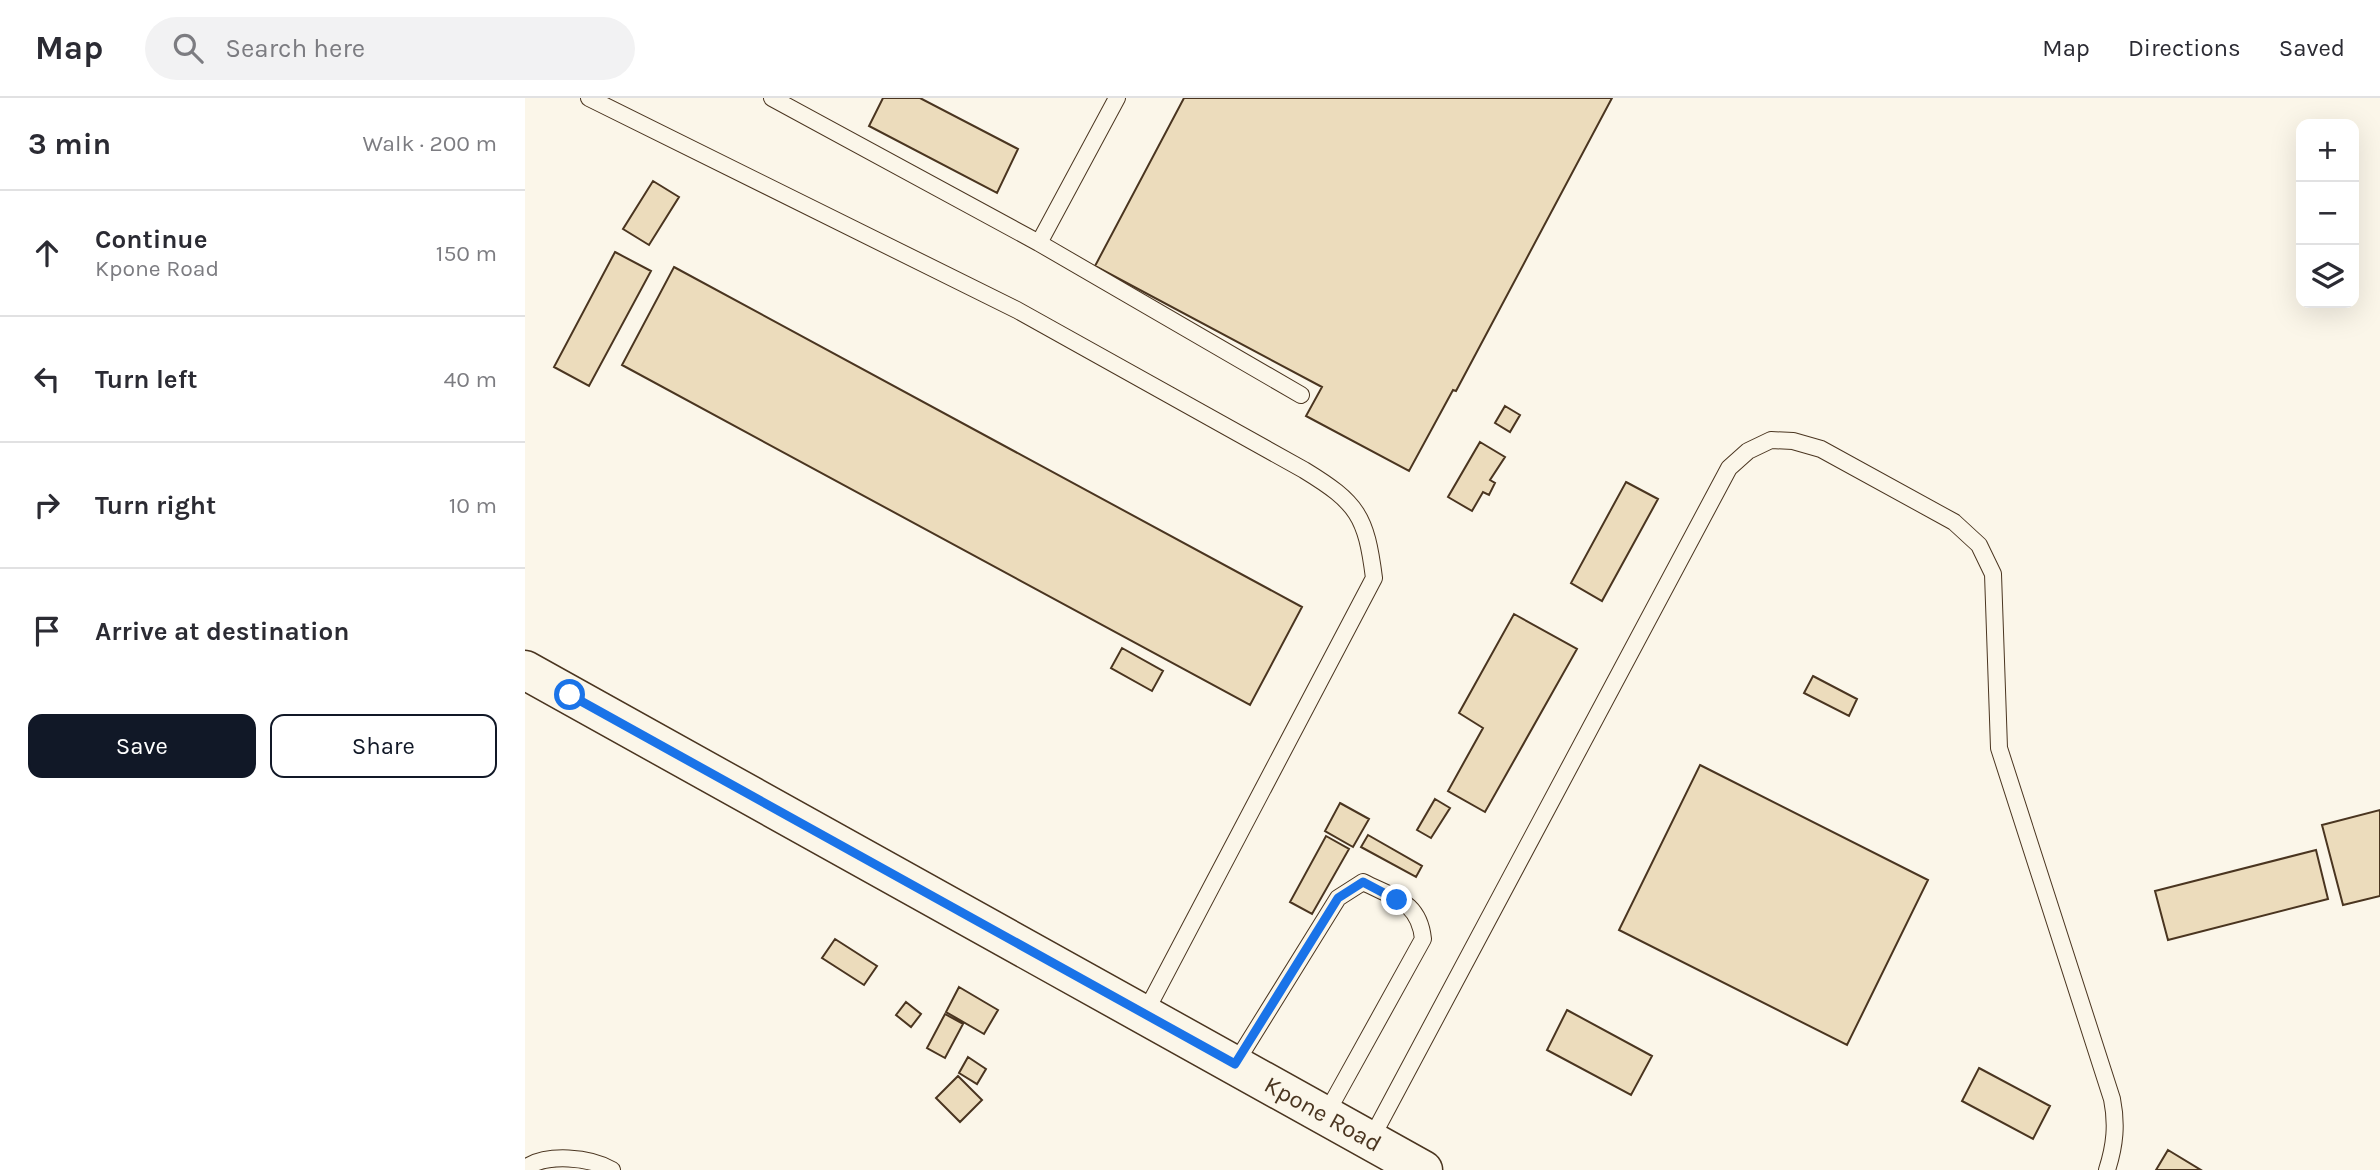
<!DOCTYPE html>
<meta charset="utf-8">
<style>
:root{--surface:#fff;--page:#f2f2f3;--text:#2b2b33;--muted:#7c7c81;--line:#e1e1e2;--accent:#111827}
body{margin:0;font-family:Karla,sans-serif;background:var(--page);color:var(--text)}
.controls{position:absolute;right:21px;top:21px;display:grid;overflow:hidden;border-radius:14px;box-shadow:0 7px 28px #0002}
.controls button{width:63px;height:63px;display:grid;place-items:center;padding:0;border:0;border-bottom:2px solid var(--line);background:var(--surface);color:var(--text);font:35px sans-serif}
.stop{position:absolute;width:21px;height:21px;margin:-16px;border:5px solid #1a73e8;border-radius:50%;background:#fff}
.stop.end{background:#1a73e8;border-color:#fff;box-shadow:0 2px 7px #0008}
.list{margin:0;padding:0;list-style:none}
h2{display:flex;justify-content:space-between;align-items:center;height:91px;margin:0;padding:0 28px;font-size:30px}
h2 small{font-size:23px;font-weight:400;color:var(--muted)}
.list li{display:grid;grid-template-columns:46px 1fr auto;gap:21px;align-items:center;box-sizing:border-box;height:126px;padding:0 28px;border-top:2px solid var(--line)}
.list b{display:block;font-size:26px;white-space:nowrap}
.list p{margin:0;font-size:23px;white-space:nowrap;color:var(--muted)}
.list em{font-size:23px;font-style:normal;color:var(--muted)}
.actions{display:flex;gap:14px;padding:21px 28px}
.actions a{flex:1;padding:16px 0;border:2px solid var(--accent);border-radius:14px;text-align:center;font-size:24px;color:var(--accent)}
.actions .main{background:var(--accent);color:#fff}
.icon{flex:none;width:38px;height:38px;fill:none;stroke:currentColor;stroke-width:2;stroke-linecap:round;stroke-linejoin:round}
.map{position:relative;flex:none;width:1855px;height:1072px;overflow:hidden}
header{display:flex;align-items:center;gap:42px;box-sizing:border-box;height:98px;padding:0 35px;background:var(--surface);border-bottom:2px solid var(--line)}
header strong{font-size:33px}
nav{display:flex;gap:38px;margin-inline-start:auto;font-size:24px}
.search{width:490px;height:63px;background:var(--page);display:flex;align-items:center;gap:18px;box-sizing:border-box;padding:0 24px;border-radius:38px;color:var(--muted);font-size:26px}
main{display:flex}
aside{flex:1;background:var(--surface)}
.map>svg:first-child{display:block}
.building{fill:#ecdcbc;stroke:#4a3520;stroke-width:2}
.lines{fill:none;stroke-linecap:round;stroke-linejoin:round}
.service-casing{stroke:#4a3520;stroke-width:18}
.secondary-casing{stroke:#4a3520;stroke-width:41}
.service{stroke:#fbf6e9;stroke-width:16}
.secondary{stroke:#fbf6e9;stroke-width:38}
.route{stroke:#1a73e8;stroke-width:9}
.labels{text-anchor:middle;stroke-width:5;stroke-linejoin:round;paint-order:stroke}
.street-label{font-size:24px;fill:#4a3520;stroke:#fbf6e9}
</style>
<header>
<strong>Map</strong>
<div class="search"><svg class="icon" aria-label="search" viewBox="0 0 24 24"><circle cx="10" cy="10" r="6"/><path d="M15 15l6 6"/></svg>Search here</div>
<nav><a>Map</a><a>Directions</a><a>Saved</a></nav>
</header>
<main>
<aside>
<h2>3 min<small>Walk · 200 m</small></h2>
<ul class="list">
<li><svg class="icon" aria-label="ahead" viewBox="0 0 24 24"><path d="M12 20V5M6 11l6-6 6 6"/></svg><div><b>Continue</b><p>Kpone Road</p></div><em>150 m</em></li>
<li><svg class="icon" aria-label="left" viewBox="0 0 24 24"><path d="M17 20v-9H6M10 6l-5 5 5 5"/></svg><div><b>Turn left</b></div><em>40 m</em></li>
<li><svg class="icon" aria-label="right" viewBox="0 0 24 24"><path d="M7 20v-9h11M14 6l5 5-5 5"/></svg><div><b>Turn right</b></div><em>10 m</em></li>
<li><svg class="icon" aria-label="arrive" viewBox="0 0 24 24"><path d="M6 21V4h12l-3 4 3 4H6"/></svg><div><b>Arrive at destination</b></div></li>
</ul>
<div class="actions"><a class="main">Save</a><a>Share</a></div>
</aside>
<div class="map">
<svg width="1855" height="1072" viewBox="0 0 1855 1072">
<rect width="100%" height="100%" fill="#fbf6e9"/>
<path class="building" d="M 358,0 L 395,0 L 493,51 L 472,95 L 344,28 Z
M 659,0 L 1087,0 L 931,293 L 928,292 L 884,373 L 781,318 L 797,289 L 570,168 Z
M 128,83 L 154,99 L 124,147 L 98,131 Z
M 90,154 L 126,173 L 64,288 L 29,269 Z
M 149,169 L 777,509 L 725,607 L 97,267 Z
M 980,308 L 995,317 L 985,334 L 970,325 Z
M 955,344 L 980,359 L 965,382 L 970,385 L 964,397 L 958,394 L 947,413 L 923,399 Z
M 1101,384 L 1133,401 L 1077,503 L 1046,485 Z
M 989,516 L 1052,551 L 960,714 L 923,693 L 958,630 L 934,615 Z
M 597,550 L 638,573 L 627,593 L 586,570 Z
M 1288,578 L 1332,601 L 1324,618 L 1279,595 Z
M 1175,667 L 1403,782 L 1322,947 L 1094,832 Z
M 910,701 L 925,710 L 906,740 L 892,732 Z
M 815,705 L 844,721 L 828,749 L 800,733 Z
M 1855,712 L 1855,798 L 1818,807 L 1797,727 Z
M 843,737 L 897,768 L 891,779 L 836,749 Z
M 801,738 L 824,751 L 787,816 L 765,804 Z
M 1791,752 L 1803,801 L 1643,842 L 1630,793 Z
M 310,841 L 352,868 L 339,887 L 297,860 Z
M 434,889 L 473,912 L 459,936 L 421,914 Z
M 381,904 L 396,916 L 386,929 L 371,917 Z
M 1042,912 L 1127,958 L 1106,997 L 1022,952 Z
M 420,916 L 438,926 L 420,960 L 402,950 Z
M 443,959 L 461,971 L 452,986 L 434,975 Z
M 1454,970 L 1525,1008 L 1508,1041 L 1437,1003 Z
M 433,978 L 457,1002 L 435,1024 L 411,1000 Z
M 1643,1052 L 1676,1072 L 1631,1072 Z"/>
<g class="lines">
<g class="service-casing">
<path id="service" d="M 64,0 L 492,212 L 779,372 C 833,405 841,418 849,480 L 619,917
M 247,0 L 514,145 L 776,297
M 514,145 L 592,0
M 710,966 L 813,800 L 838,784 C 869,800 894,803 898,841 L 800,1018
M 845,1043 L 1204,370 L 1223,353 L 1246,342 L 1268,343 L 1296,351 L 1429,424 L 1454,447 L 1468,476 L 1474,650 L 1587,1001 C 1592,1026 1590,1047 1582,1072
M 0,1070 C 22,1055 65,1059 87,1072"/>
</g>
<g class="secondary-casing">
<path id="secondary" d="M 0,572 L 898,1072"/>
</g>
<use href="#service" class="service"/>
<use href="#secondary" class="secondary"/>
</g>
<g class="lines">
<path class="route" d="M 45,597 L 710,966 L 813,800 L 838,784 L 872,802"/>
</g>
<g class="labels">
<g class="street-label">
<text transform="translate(798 1016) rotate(29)" y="8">Kpone Road</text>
</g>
</g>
</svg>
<div class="controls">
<button>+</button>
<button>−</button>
<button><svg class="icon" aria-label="layers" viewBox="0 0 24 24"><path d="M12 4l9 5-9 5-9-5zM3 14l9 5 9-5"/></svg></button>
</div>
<div class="stop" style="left:45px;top:597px"></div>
<div class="stop end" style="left:872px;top:802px"></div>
</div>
</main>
